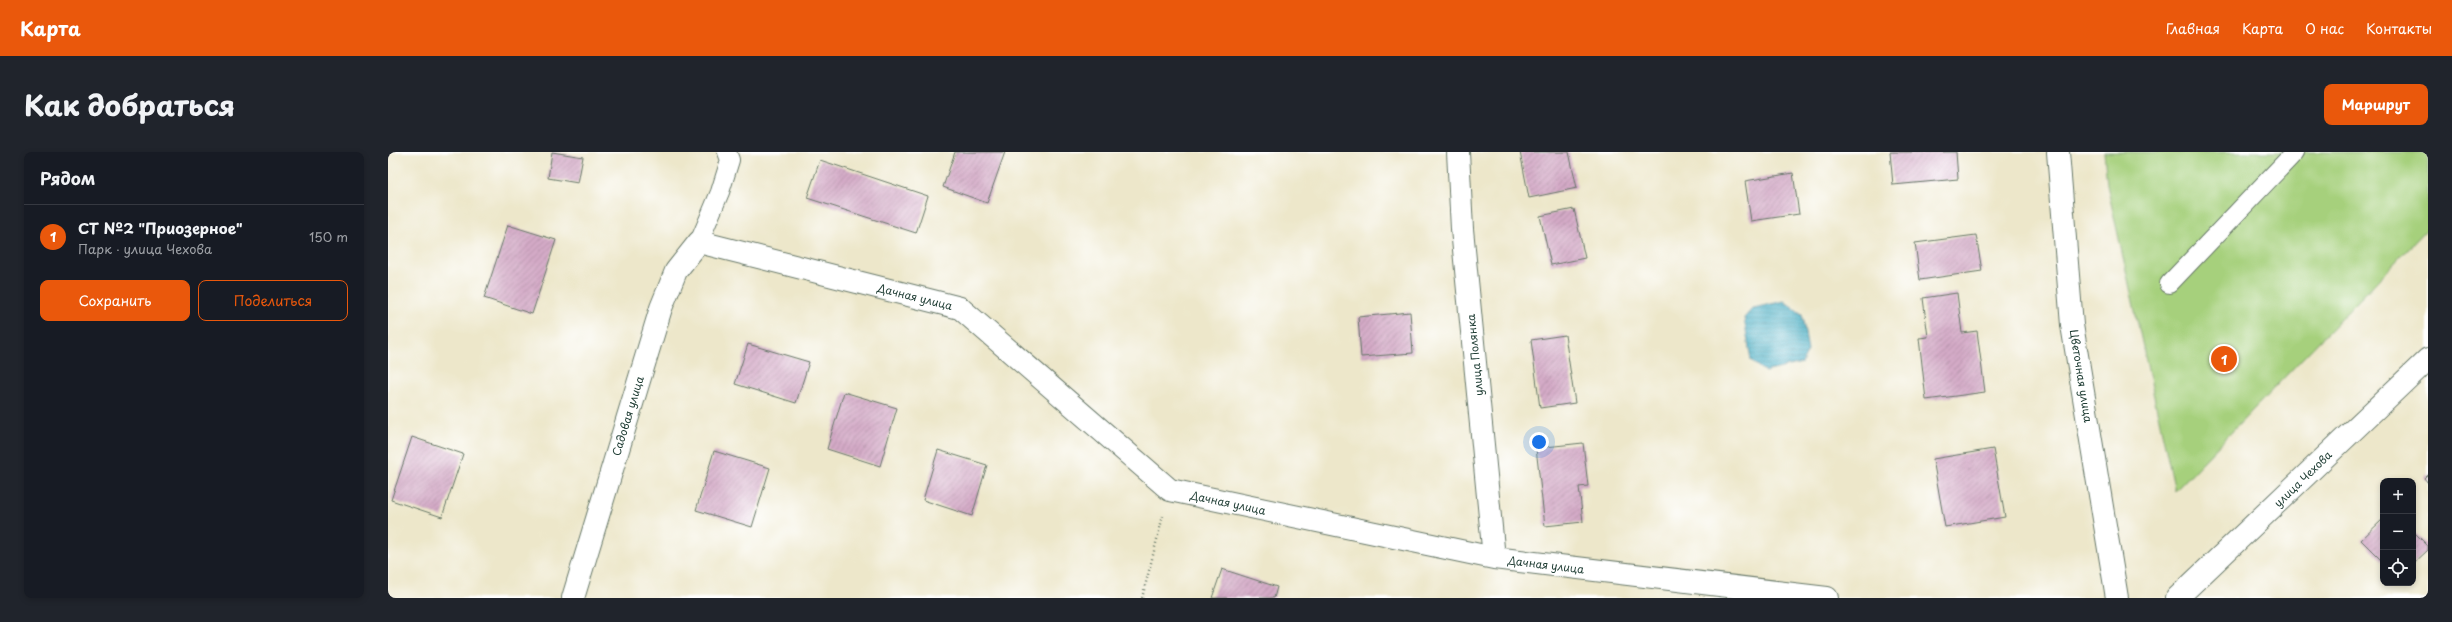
<!DOCTYPE html>
<html lang="ru">
<meta charset="utf-8">
<style>
:root{--surface:#171b24;--page:#20242c;--text:#f1f3f6;--muted:#9ea1a6;--line:#363941;--accent:#ea580c}
body{margin:0;font-family:"Playpen Sans",sans-serif;background:var(--page);color:var(--text)}
.controls{position:absolute;right:12px;bottom:12px;display:grid;overflow:hidden;border-radius:8px;box-shadow:0 2px 6px #0003}
.controls button{width:36px;height:36px;display:grid;place-items:center;padding:0;border:0;border-bottom:1px solid var(--line);background:var(--surface);color:var(--text);font:20px sans-serif}
.you{position:absolute;left:1151px;top:290px;width:14px;height:14px;margin:-10px;border:3px solid #fff;border-radius:50%;background:#1a73e8;box-shadow:0 0 0 6px #1a73e833}
.badge{display:grid;place-items:center;width:26px;height:26px;border-radius:50%;background:var(--accent);color:#fff;font-size:13px;font-weight:700}
.pin{position:absolute;translate:-50% -50%;border:2px solid #fff;box-shadow:0 1px 4px #0006}
.list{margin:0;padding:0;list-style:none}
h2{display:flex;justify-content:space-between;align-items:center;height:52px;margin:0;padding:0 16px;font-size:17px}
h2 small{font-size:13px;font-weight:400;color:var(--muted)}
.list li{display:grid;grid-template-columns:26px 1fr auto;gap:12px;align-items:center;box-sizing:border-box;height:64px;padding:0 16px;border-top:1px solid var(--line)}
.list b{display:block;font-size:15px;white-space:nowrap}
.list p{margin:0;font-size:13px;white-space:nowrap;color:var(--muted)}
.list em{font-size:13px;font-style:normal;color:var(--muted)}
.actions{display:flex;gap:8px;padding:12px 16px}
.actions a{flex:1;padding:9px 0;border:1px solid var(--accent);border-radius:8px;text-align:center;font-size:14px;color:var(--accent)}
.actions .main{background:var(--accent);color:#fff}
.icon{flex:none;width:22px;height:22px;fill:none;stroke:currentColor;stroke-width:2;stroke-linecap:round;stroke-linejoin:round}
.map{position:relative;flex:none;width:2040px;height:446px;overflow:hidden;border-radius:8px}
header{display:flex;align-items:center;gap:24px;box-sizing:border-box;height:56px;padding:0 20px;background:var(--accent);color:#fff}
header strong{font-size:19px}
nav{display:flex;gap:22px;margin-inline-start:auto;font-size:14px}
.intro{display:flex;align-items:center;justify-content:space-between;box-sizing:border-box;height:96px;padding:0 24px}
h1{margin:0;font-size:28px}
.button{padding:10px 18px;border-radius:8px;background:var(--accent);color:#fff;font-size:14px;font-weight:700}
main{display:flex;gap:24px;padding:0 24px}
aside{flex:1;background:var(--surface);border-radius:8px;box-shadow:0 2px 6px #0003}
.map>svg:first-child{display:block}
.garden{fill:#a6d07c;stroke:#628658}
.water{fill:url(#water-rules);stroke:#30747b}
.building{fill:url(#building-hatch)}
.lines{fill:none;stroke-linecap:round;stroke-linejoin:round}
.service-casing{stroke:#677868;stroke-width:20}
.minor-casing{stroke:#677868;stroke-width:24}
.path{stroke:#677868;stroke-width:2.5;stroke-dasharray:1 3;stroke-linecap:butt}
.service{stroke:#fff;stroke-width:18}
.minor{stroke:#fff;stroke-width:22}
.labels{text-anchor:middle;stroke-width:3;stroke-linejoin:round;paint-order:stroke}
.street-label{font-size:11px;fill:#1f3d34;stroke:#fff}
</style>
<header>
<strong>Карта</strong>
<nav><a>Главная</a><a>Карта</a><a>О нас</a><a>Контакты</a></nav>
</header>
<div class="intro"><h1>Как добраться</h1><a class="button">Маршрут</a></div>
<main>
<aside>
<h2>Рядом<small></small></h2>
<ul class="list">
<li><span class="badge">1</span><div><b>СТ №2 &quot;Приозерное&quot;</b><p>Парк · улица Чехова</p></div><em>150 m</em></li>
</ul>
<div class="actions"><a class="main">Сохранить</a><a>Поделиться</a></div>
</aside>
<div class="map">
<svg width="2040" height="446" viewBox="0 0 2040 446">
<defs>
<pattern id="water-rules" width="6" height="5" patternUnits="userSpaceOnUse"><rect width="6" height="5" fill="#42acc2"/><path d="M0 2.5h6" fill="none" stroke="#378d9e"/></pattern>
<pattern id="building-hatch" width="6" height="6" patternUnits="userSpaceOnUse"><rect width="6" height="6" fill="#d4aac7"/><path d="M-1 1l2-2M0 6l6-6M5 7l2-2" fill="none" stroke="#ab8ca2"/></pattern>
</defs>
<rect width="100%" height="100%" fill="#fff"/>
<filter id="ink" filterUnits="userSpaceOnUse"><feTurbulence type="fractalNoise" baseFrequency=".025" numOctaves="2"/><feDisplacementMap in="SourceGraphic" scale="8" xChannelSelector="R" yChannelSelector="G"/><feConvolveMatrix kernelMatrix="1 2 1 2 8 2 1 2 1" color-interpolation-filters="sRGB"/></filter>
<filter id="wash" filterUnits="userSpaceOnUse"><feTurbulence type="fractalNoise" baseFrequency=".012" numOctaves="4" result="noise"/><feDisplacementMap in="SourceGraphic" scale="16" xChannelSelector="R" yChannelSelector="G"/><feGaussianBlur stdDeviation="0.9" result="paint"/><feColorMatrix in="noise" values="0 0 0 0 0 0 0 0 0 0 0 0 0 0 0 0 0 1.4 0 .05"/><feComposite in="paint" operator="in"/></filter>
<g filter="url(#wash)">
<rect width="100%" height="100%" fill="#ede7ca"/>
<path class="garden" d="M 1716,0 L 2040,0 L 2040,76 L 1787,339 L 1719,33 Z"/>
<path class="water" d="M 1396,149 L 1414,162 L 1420,199 L 1414,211 L 1377,220 L 1363,209 L 1356,166 L 1365,156 Z"/>
<g id="blocks">
<path class="building" d="M 164,0 L 195,5 L 190,31 L 160,26 Z
M 567,0 L 617,0 L 599,51 L 555,35 Z
M 1132,0 L 1181,0 L 1189,36 L 1141,46 Z
M 1502,0 L 1568,0 L 1570,27 L 1505,33 Z
M 432,8 L 540,44 L 528,81 L 419,46 Z
M 1405,21 L 1411,62 L 1363,69 L 1357,29 Z
M 1186,57 L 1197,106 L 1163,113 L 1152,64 Z
M 120,73 L 168,88 L 144,162 L 96,146 Z
M 1588,83 L 1594,119 L 1532,128 L 1527,91 Z
M 1569,141 L 1574,181 L 1589,179 L 1597,240 L 1538,248 L 1531,186 L 1540,185 L 1535,146 Z
M 1022,160 L 1025,201 L 973,205 L 970,165 Z
M 1177,183 L 1187,251 L 1152,256 L 1143,188 Z
M 360,192 L 421,210 L 408,251 L 347,232 Z
M 456,240 L 509,256 L 492,314 L 439,297 Z
M 24,285 L 75,302 L 54,365 L 3,348 Z
M 1195,291 L 1200,334 L 1191,335 L 1195,370 L 1157,374 L 1148,296 Z
M 1605,297 L 1617,365 L 1557,375 L 1545,307 Z
M 550,298 L 599,313 L 584,364 L 535,348 Z
M 326,299 L 382,316 L 364,375 L 308,358 Z
M 2040,322 L 2040,331 L 2036,326 Z
M 1995,367 L 1995,410 L 1973,388 Z
M 2025,379 L 2040,394 L 2040,398 L 2025,412 Z
M 834,417 L 889,435 L 886,446 L 824,446 Z"/>
</g>
</g>
<g filter="url(#ink)">
<use href="#blocks" fill-opacity="0" stroke="#677868" stroke-width="1"/>
<g class="lines">
<g class="service-casing">
<path id="service" d="M 311,90 L 332,40 L 342,8 L 339,0
M 1781,132 L 1907,0"/>
</g>
<g class="minor-casing">
<path id="minor" d="M 1070,0 L 1074,77 L 1106,406
M 1670,0 L 1684,173 L 1729,446
M 185,446 L 273,156 L 288,119 L 311,90 L 572,156 L 782,338 L 1106,406 L 1439,446
M 1789,446 L 2040,207"/>
</g>
<path class="path" d="M 754,446 L 775,364"/>
<use href="#service" class="service"/>
<use href="#minor" class="minor"/>
</g>
</g>
<g class="labels">
<g class="street-label">
<text transform="translate(527 145) rotate(14)" y="4">Дачная улица</text>
<text transform="translate(1087 203) rotate(-96)" y="4">улица Полянка</text>
<text transform="translate(1693 224) rotate(81)" y="4">Цветочная улица</text>
<text transform="translate(240 264) rotate(-73)" y="4">Садовая улица</text>
<text transform="translate(1915 327) rotate(-44)" y="4">улица Чехова</text>
<text transform="translate(840 351) rotate(12)" y="4">Дачная улица</text>
<text transform="translate(1158 413) rotate(7)" y="4">Дачная улица</text>
</g>
</g>
</svg>
<div class="controls">
<button>+</button>
<button>−</button>
<button><svg class="icon" aria-label="locate" viewBox="0 0 24 24"><circle cx="12" cy="12" r="6"/><path d="M12 2v4M12 18v4M2 12h4M18 12h4"/></svg></button>
</div>
<div class="you"></div>
<div class="pin badge" style="left:1836px;top:207px">1</div>
</div>
</main>
